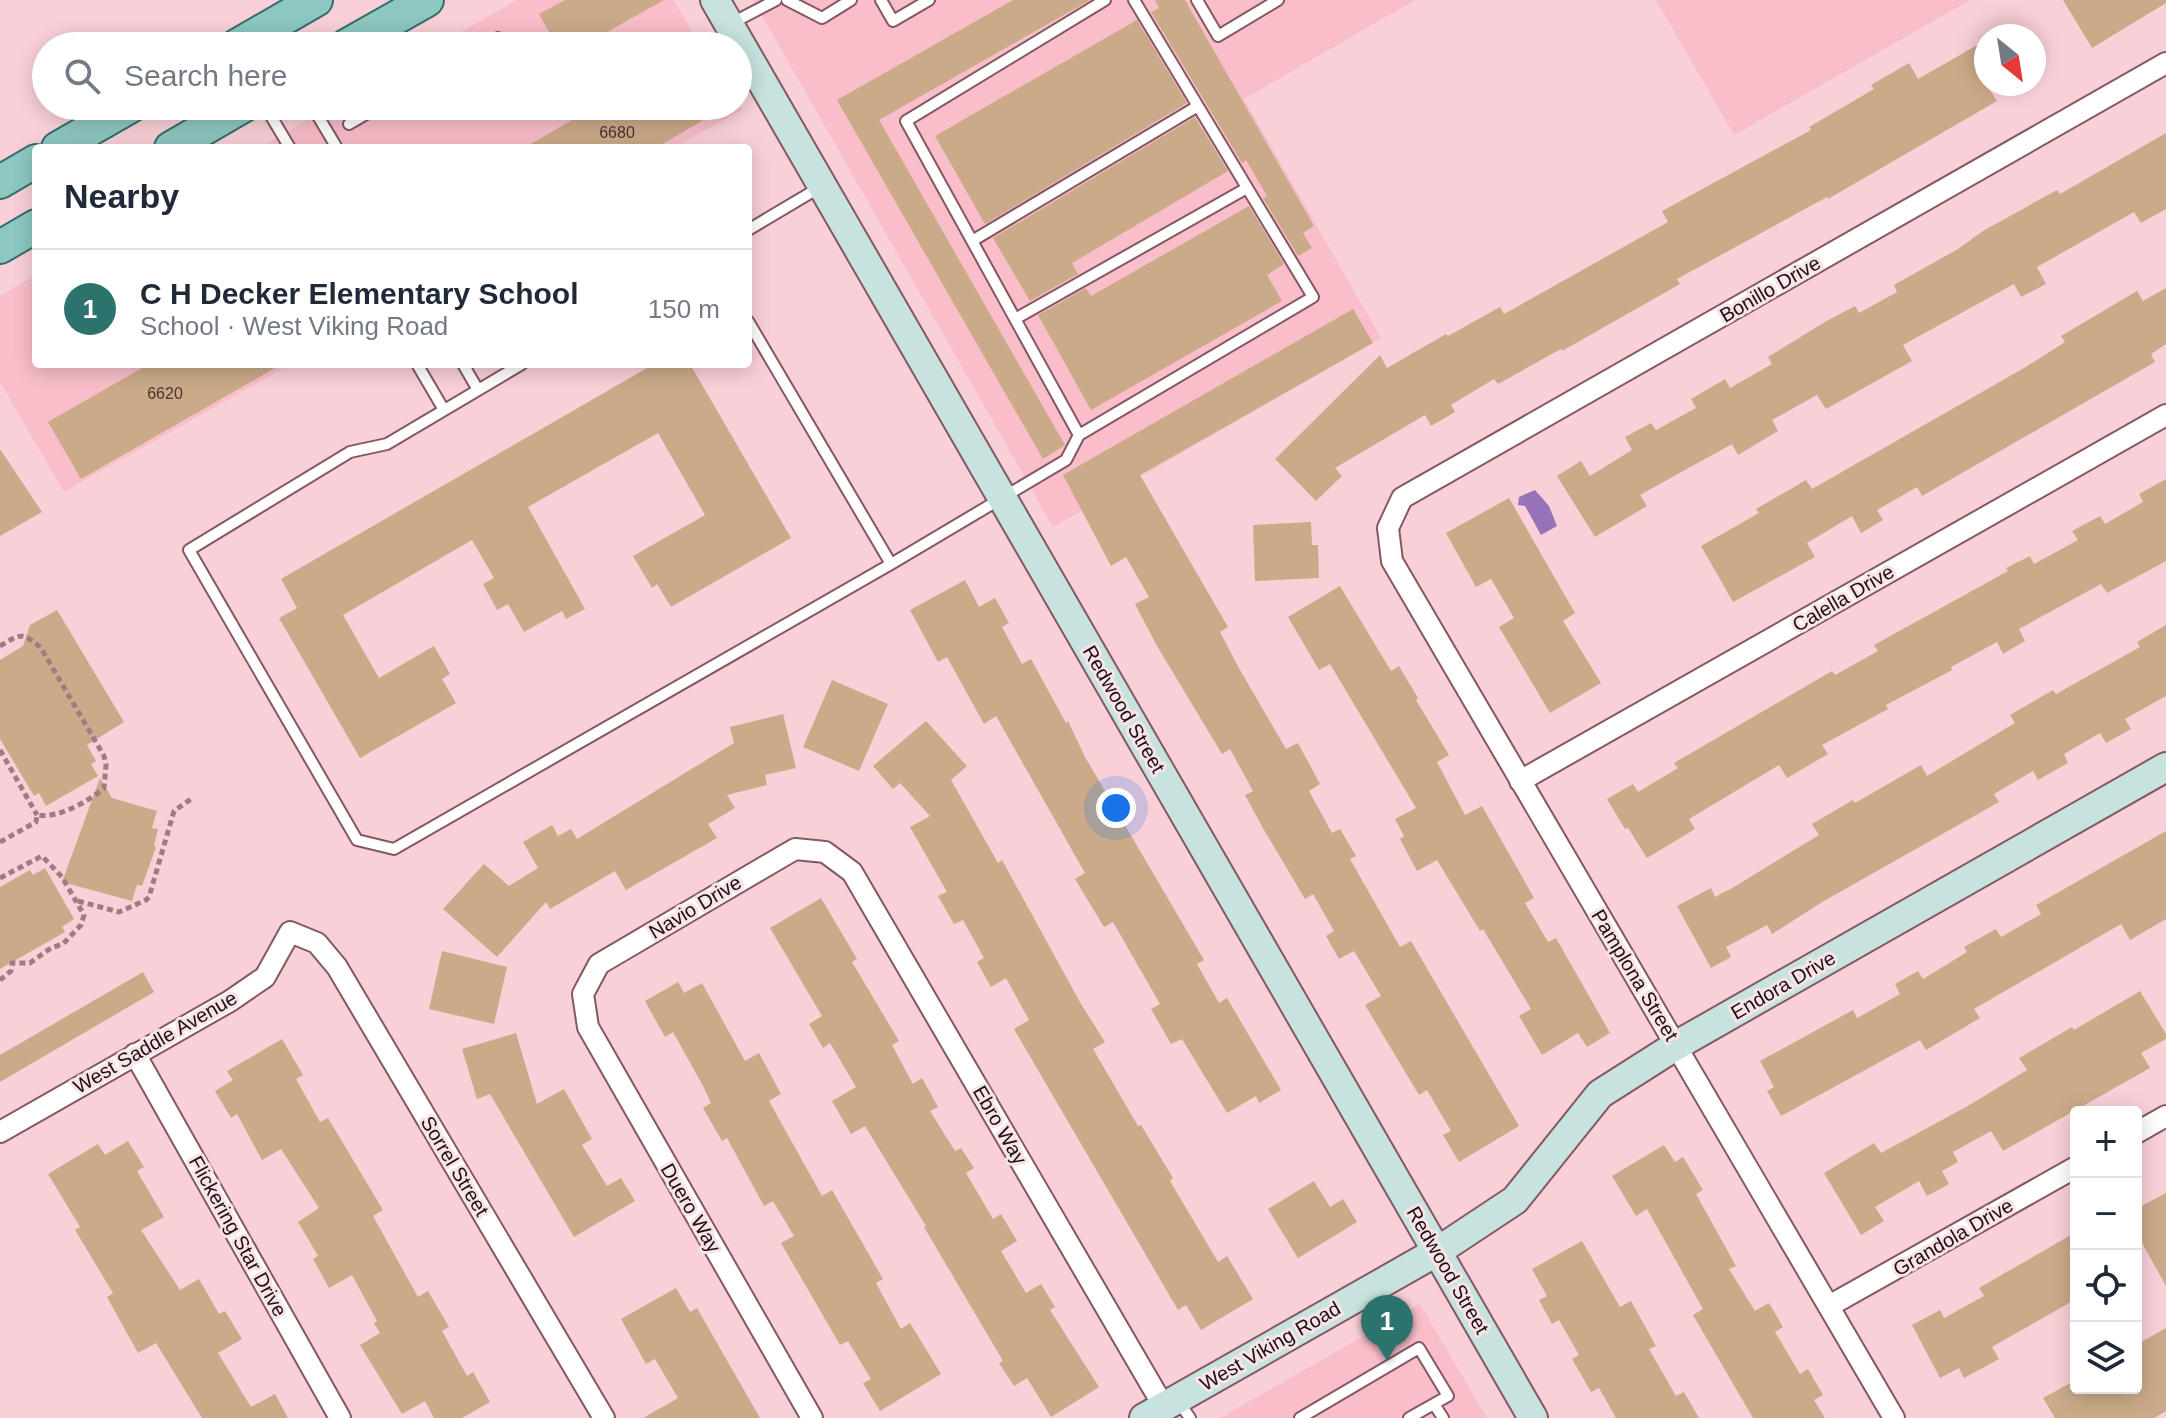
<!DOCTYPE html>
<meta charset="utf-8">
<style>
:root{--surface:#fff;--page:#f2f2f3;--text:#1f2937;--muted:#747a83;--line:#e0e1e3;--accent:#2b736c}
body{margin:0;font-family:Arial,sans-serif;background:var(--page);color:var(--text)}
.controls{position:absolute;right:24px;bottom:24px;display:grid;overflow:hidden;border-radius:8px;box-shadow:0 4px 20px #0003}
.controls button{width:72px;height:72px;display:grid;place-items:center;padding:0;border:0;border-bottom:2px solid var(--line);background:var(--surface);color:var(--text);font:40px sans-serif}
.compass{position:absolute;left:1974px;top:24px;width:72px;height:72px;border-radius:50%;background:var(--surface);box-shadow:0 4px 20px #0003;rotate:150deg}
.you{position:absolute;left:1116px;top:808px;width:28px;height:28px;margin:-20px;border:6px solid #fff;border-radius:50%;background:#1a73e8;box-shadow:0 0 0 12px #1a73e833}
.badge{display:grid;place-items:center;width:52px;height:52px;border-radius:50%;background:var(--accent);color:#fff;font-size:26px;font-weight:700}
.pin{position:absolute;translate:-50% -66px;filter:drop-shadow(0 2px 4px #0008)}
.pin::after{content:'';position:absolute;top:42px;width:28px;height:24px;background:inherit;clip-path:polygon(0 0,100% 0,50% 100%)}
.list{margin:0;padding:0;list-style:none}
h2{display:flex;justify-content:space-between;align-items:center;height:104px;margin:0;padding:0 32px;font-size:34px}
h2 small{font-size:26px;font-weight:400;color:var(--muted)}
.list li{display:grid;grid-template-columns:52px 1fr auto;gap:24px;align-items:center;box-sizing:border-box;height:120px;padding:0 32px;border-top:2px solid var(--line)}
.list b{display:block;font-size:30px;white-space:nowrap}
.list p{margin:0;font-size:26px;white-space:nowrap;color:var(--muted)}
.list em{font-size:26px;font-style:normal;color:var(--muted)}
.icon{flex:none;width:44px;height:44px;fill:none;stroke:currentColor;stroke-width:2;stroke-linecap:round;stroke-linejoin:round}
.map{position:relative;flex:none;width:2166px;height:1418px;overflow:hidden}
.search{position:absolute;background:var(--surface);box-shadow:0 4px 20px #0003;left:32px;top:32px;width:720px;height:88px;display:flex;align-items:center;gap:20px;box-sizing:border-box;padding:0 28px;border-radius:44px;color:var(--muted);font-size:30px}
.panel{position:absolute;background:var(--surface);box-shadow:0 4px 20px #0003;left:32px;top:144px;width:720px;height:224px;border-radius:8px}
.map>svg:first-child{display:block}
.built{fill:#f9bec9}
.water{fill:#9673b8}
.building{fill:#cbaa89}
.lines{fill:none;stroke-linecap:round;stroke-linejoin:round}
.lane-casing{stroke:#845861;stroke-width:14}
.street-casing{stroke:#845861;stroke-width:24}
.secondary-casing{stroke:#845861;stroke-width:32}
.primary-casing{stroke:#356d69;stroke-width:36}
.path{stroke:#9c7d83;stroke-width:5;stroke-dasharray:6 4;stroke-linecap:butt}
.lane{stroke:#fff;stroke-width:10}
.street{stroke:#fff;stroke-width:20}
.secondary{stroke:#c6e3e0;stroke-width:28}
.primary{stroke:#8dc7c1;stroke-width:32}
.labels{text-anchor:middle;stroke-width:6;stroke-linejoin:round;paint-order:stroke}
.number-label{font-size:16px;fill:#49342f}
.street-label{font-size:20px;fill:#1e0d11;stroke:#f8e3e6}
</style>
<div class="map">
<svg width="2166" height="1418" viewBox="0 0 2166 1418">
<rect width="100%" height="100%" fill="#f9d0d7"/>
<path class="built" d="M 517,0 L 673,0 L 702,46 L 437,46 Z
M 753,0 L 1415,0 L 1244,99 L 1381,338 L 1053,527 Z
M 1656,0 L 1970,0 L 1734,135 Z
M 738,103 L 742,110 L 674,148 L 259,148 L 332,106 L 738,106 Z
M 36,275 L 36,364 L 291,364 L 64,492 L 0,382 L 0,296 Z
M 1420,1304 L 1487,1418 L 1220,1418 Z"/>
<path class="water" d="M 1535,490 L 1549,506 L 1557,526 L 1541,535 L 1525,506 L 1518,505 L 1519,497 Z"/>
<path class="building" d="M 565,0 L 664,0 L 582,46 L 557,46 L 539,14 Z
M 1013,0 L 1090,0 L 879,120 L 1065,445 L 1043,459 L 837,100 Z
M 1155,0 L 1185,0 L 1314,226 L 1303,233 L 1312,248 L 1298,256 L 1263,198 L 1267,196 L 1246,160 L 1242,163 L 1151,12 L 1159,8 Z
M 2063,0 L 2166,0 L 2166,3 L 2092,48 Z
M 1137,20 L 1187,103 L 985,224 L 935,136 Z
M 1986,40 L 1986,84 L 1997,101 L 1828,199 L 1827,197 L 1677,279 L 1680,284 L 1562,351 L 1561,349 L 1498,384 L 1494,379 L 1451,405 L 1455,412 L 1431,426 L 1425,415 L 1335,468 L 1342,476 L 1316,501 L 1275,459 L 1380,355 L 1387,368 L 1446,334 L 1448,336 L 1500,307 L 1504,314 L 1668,222 L 1662,211 L 1811,130 L 1809,127 L 1874,89 L 1871,85 L 1909,63 L 1918,79 Z
M 596,106 L 727,106 L 656,148 L 524,148 Z
M 1195,117 L 1228,171 L 1072,263 L 1078,274 L 1030,301 L 993,238 Z
M 2166,133 L 2166,209 L 2141,223 L 2134,212 L 2037,267 L 2046,284 L 2021,297 L 2014,284 L 1903,345 L 1912,361 L 1826,409 L 1817,395 L 1772,420 L 1778,431 L 1738,455 L 1732,444 L 1640,495 L 1647,506 L 1595,537 L 1557,476 L 1581,461 L 1590,476 L 1632,450 L 1625,437 L 1651,423 L 1656,430 L 1696,408 L 1691,399 L 1725,379 L 1730,388 L 1772,364 L 1768,357 L 1825,322 L 1855,306 L 1859,313 L 1897,292 L 1894,285 L 1958,249 L 1983,231 L 2057,190 L 2060,194 Z
M 1249,206 L 1284,264 L 1267,275 L 1282,301 L 1091,410 L 1038,315 L 1086,288 L 1091,296 Z
M 2166,288 L 2166,344 L 2151,354 L 2155,362 L 1922,496 L 1917,487 L 1877,510 L 1883,520 L 1861,533 L 1852,516 L 1807,543 L 1815,557 L 1733,602 L 1701,546 L 1759,513 L 1756,509 L 1806,480 L 1812,489 L 2024,368 L 2065,342 L 2061,336 L 2137,291 L 2143,301 Z
M 1353,309 L 1373,343 L 1140,475 L 1228,627 L 1220,632 L 1240,670 L 1286,749 L 1298,743 L 1320,784 L 1309,791 L 1332,833 L 1340,829 L 1356,856 L 1350,859 L 1400,947 L 1411,941 L 1519,1126 L 1459,1162 L 1443,1135 L 1451,1131 L 1427,1090 L 1419,1095 L 1365,1005 L 1381,996 L 1354,951 L 1339,959 L 1326,936 L 1334,931 L 1313,894 L 1305,899 L 1264,830 L 1245,795 L 1253,791 L 1230,749 L 1222,754 L 1157,646 L 1135,604 L 1149,597 L 1126,557 L 1111,566 L 1063,475 Z
M 149,364 L 282,364 L 81,479 L 48,422 Z
M 654,364 L 690,364 L 791,538 L 671,607 L 657,584 L 652,588 L 633,556 L 705,515 L 658,433 L 528,507 L 585,609 L 566,619 L 562,611 L 524,632 L 508,604 L 497,610 L 483,584 L 494,578 L 472,540 L 343,615 L 379,678 L 434,646 L 450,674 L 442,679 L 456,703 L 360,758 L 279,618 L 297,608 L 281,579 Z
M 0,449 L 42,512 L 0,536 Z
M 2166,479 L 2166,561 L 2107,593 L 2101,584 L 2019,629 L 2025,641 L 2003,654 L 1997,642 L 1951,667 L 1952,670 L 1886,705 L 1888,709 L 1822,745 L 1828,754 L 1787,778 L 1779,765 L 1689,819 L 1695,829 L 1647,858 L 1628,828 L 1625,829 L 1607,799 L 1633,784 L 1638,792 L 1678,768 L 1674,763 L 1832,671 L 1835,675 L 1878,651 L 1874,645 L 2008,571 L 2006,568 L 2030,556 L 2034,564 L 2078,540 L 2072,531 L 2100,516 L 2105,524 L 2143,502 L 2139,494 Z
M 1509,498 L 1575,613 L 1563,621 L 1601,683 L 1550,713 L 1499,627 L 1514,618 L 1491,579 L 1476,587 L 1446,533 Z
M 1311,522 L 1312,545 L 1318,545 L 1319,578 L 1255,581 L 1253,525 Z
M 965,580 L 979,607 L 995,598 L 1009,623 L 1002,627 L 1022,664 L 1031,659 L 1066,723 L 1068,721 L 1085,757 L 1204,960 L 1197,964 L 1219,1003 L 1227,998 L 1281,1090 L 1259,1103 L 1256,1096 L 1227,1113 L 1182,1039 L 1171,1044 L 1151,1009 L 1160,1004 L 1113,922 L 1104,927 L 1075,879 L 1085,873 L 996,716 L 984,724 L 947,657 L 938,662 L 910,610 Z
M 1340,586 L 1391,671 L 1399,666 L 1418,698 L 1416,700 L 1449,755 L 1437,762 L 1465,815 L 1482,806 L 1534,898 L 1525,903 L 1548,942 L 1556,938 L 1610,1033 L 1587,1047 L 1578,1033 L 1542,1055 L 1519,1016 L 1531,1009 L 1483,929 L 1480,931 L 1437,860 L 1417,871 L 1400,839 L 1404,836 L 1395,819 L 1416,808 L 1330,664 L 1319,670 L 1288,617 Z
M 57,610 L 124,722 L 87,745 L 96,761 L 91,764 L 98,776 L 46,806 L 39,793 L 34,796 L 0,739 L 0,660 L 23,646 L 30,625 Z
M 2166,625 L 2166,696 L 2125,719 L 2131,729 L 2106,743 L 2100,733 L 2064,754 L 2068,763 L 2038,780 L 2033,771 L 1994,794 L 1999,802 L 1824,901 L 1772,934 L 1767,925 L 1726,947 L 1731,957 L 1711,968 L 1677,906 L 1711,888 L 1715,897 L 1734,887 L 1819,835 L 1812,824 L 1853,800 L 1855,803 L 1921,765 L 1927,776 L 2015,723 L 2010,715 L 2053,690 L 2056,694 L 2140,647 L 2137,642 Z
M 832,680 L 888,704 L 859,771 L 803,747 Z
M 783,714 L 796,768 L 765,775 L 767,785 L 727,795 L 735,808 L 708,824 L 717,838 L 626,890 L 615,871 L 550,909 L 546,902 L 497,957 L 443,909 L 484,864 L 509,886 L 538,868 L 523,842 L 552,825 L 558,836 L 571,829 L 577,839 L 734,743 L 730,727 Z
M 926,721 L 967,766 L 951,780 L 998,863 L 1002,860 L 1081,1004 L 1105,1042 L 1093,1049 L 1138,1126 L 1141,1125 L 1173,1178 L 1170,1181 L 1218,1262 L 1227,1256 L 1253,1299 L 1201,1330 L 1186,1305 L 1178,1310 L 1014,1029 L 1029,1020 L 1006,978 L 991,987 L 977,962 L 984,958 L 963,920 L 954,924 L 938,896 L 947,892 L 910,827 L 930,816 L 900,783 L 893,789 L 873,766 Z
M 100,778 L 112,798 L 157,811 L 152,828 L 158,829 L 154,846 L 156,847 L 142,886 L 137,885 L 132,901 L 62,882 Z
M 2166,831 L 2166,919 L 2130,940 L 2121,924 L 1974,1009 L 1980,1018 L 1926,1050 L 1920,1040 L 1781,1116 L 1767,1091 L 1774,1087 L 1760,1061 L 1853,1010 L 1857,1018 L 1900,994 L 1895,984 L 1918,971 L 1923,979 L 1967,952 L 1964,947 L 1996,929 L 2001,937 L 2041,914 L 2036,905 Z
M 45,868 L 74,919 L 62,927 L 65,932 L 0,969 L 0,887 L 30,870 L 33,875 Z
M 821,898 L 857,959 L 852,962 L 899,1041 L 892,1045 L 913,1084 L 922,1078 L 938,1107 L 930,1111 L 955,1151 L 961,1148 L 974,1168 L 966,1173 L 993,1219 L 1001,1214 L 1017,1241 L 1001,1251 L 1026,1293 L 1041,1284 L 1055,1307 L 1050,1310 L 1099,1387 L 1051,1417 L 1027,1378 L 1014,1386 L 999,1363 L 1003,1361 L 924,1227 L 926,1226 L 865,1126 L 851,1134 L 832,1101 L 856,1087 L 830,1043 L 823,1048 L 809,1024 L 822,1016 L 770,928 Z
M 442,951 L 507,967 L 494,1024 L 429,1009 Z
M 143,972 L 154,992 L 0,1082 L 0,1055 Z
M 678,982 L 684,993 L 702,983 L 745,1061 L 759,1053 L 781,1094 L 769,1101 L 822,1196 L 832,1190 L 883,1279 L 876,1283 L 901,1329 L 910,1323 L 941,1374 L 880,1411 L 863,1383 L 871,1379 L 848,1341 L 840,1345 L 781,1243 L 794,1236 L 773,1201 L 764,1206 L 727,1138 L 722,1141 L 703,1108 L 711,1103 L 702,1084 L 673,1032 L 665,1037 L 645,1001 Z
M 2140,991 L 2166,1034 L 2166,1039 L 2141,1053 L 2150,1068 L 2003,1151 L 1991,1131 L 1953,1152 L 1958,1162 L 1942,1171 L 1949,1184 L 1927,1196 L 1919,1181 L 1875,1207 L 1884,1221 L 1861,1235 L 1824,1173 L 1874,1143 L 1881,1153 L 1966,1107 L 2027,1070 L 2019,1058 L 2072,1027 L 2074,1030 Z
M 516,1033 L 537,1104 L 564,1089 L 592,1139 L 582,1145 L 607,1186 L 621,1178 L 635,1201 L 574,1237 L 490,1094 L 477,1099 L 462,1049 Z
M 282,1039 L 303,1075 L 296,1079 L 320,1122 L 328,1118 L 383,1210 L 373,1216 L 418,1297 L 428,1291 L 449,1327 L 442,1331 L 467,1376 L 473,1372 L 490,1402 L 462,1418 L 434,1418 L 425,1401 L 402,1414 L 360,1345 L 380,1333 L 374,1323 L 377,1321 L 352,1275 L 329,1288 L 313,1259 L 318,1256 L 298,1222 L 319,1208 L 281,1149 L 262,1160 L 237,1114 L 231,1118 L 215,1091 L 233,1080 L 227,1071 Z
M 128,1141 L 144,1167 L 137,1171 L 164,1217 L 141,1230 L 180,1290 L 199,1279 L 219,1314 L 225,1311 L 242,1339 L 218,1353 L 251,1407 L 275,1394 L 288,1418 L 202,1418 L 156,1343 L 138,1353 L 107,1297 L 113,1293 L 75,1230 L 80,1227 L 48,1174 L 98,1144 L 105,1155 Z
M 1664,1145 L 1675,1162 L 1683,1157 L 1703,1190 L 1696,1194 L 1736,1266 L 1729,1269 L 1755,1311 L 1769,1303 L 1783,1327 L 1775,1332 L 1800,1374 L 1808,1369 L 1823,1395 L 1814,1400 L 1825,1418 L 1753,1418 L 1693,1315 L 1703,1309 L 1647,1209 L 1636,1216 L 1612,1176 Z
M 1314,1181 L 1330,1207 L 1343,1199 L 1357,1222 L 1298,1258 L 1268,1209 Z
M 2166,1193 L 2166,1286 L 2136,1232 L 2136,1209 Z
M 2076,1232 L 2076,1299 L 1992,1347 L 1999,1359 L 1964,1378 L 1959,1368 L 1940,1378 L 1912,1325 L 1940,1310 L 1944,1318 L 1984,1296 L 1979,1288 Z
M 1582,1241 L 1620,1307 L 1631,1301 L 1656,1346 L 1649,1349 L 1676,1396 L 1684,1392 L 1699,1418 L 1616,1418 L 1599,1388 L 1591,1392 L 1572,1359 L 1579,1355 L 1559,1320 L 1552,1324 L 1539,1300 L 1547,1296 L 1532,1269 Z
M 676,1288 L 690,1312 L 697,1308 L 760,1418 L 643,1418 L 678,1398 L 655,1359 L 646,1364 L 621,1319 Z
M 2166,1328 L 2166,1411 L 2154,1418 L 2055,1418 L 2043,1398 L 2076,1380 L 2076,1388 L 2136,1388 L 2136,1345 Z"/>
<g class="lines">
<g class="lane-casing">
<path id="lane" d="M 787,0 L 822,18 L 851,0
M 881,0 L 893,21 L 929,0
M 1105,0 L 906,121 L 1079,435 L 1313,297 L 1134,0
M 1197,0 L 1218,36 L 1278,0
M 732,23 L 776,0
M 484,46 L 498,38 L 502,46
M 265,106 L 290,148
M 312,106 L 337,148
M 349,124 L 380,106
M 748,230 L 822,186
M 972,241 L 1198,106
M 1015,319 L 1247,188
M 748,321 L 891,564 L 1066,460 L 1079,435
M 417,364 L 444,410
M 463,364 L 478,390
M 522,364 L 387,444 L 350,452 L 189,550 L 357,840 L 394,849 L 891,564
M 1178,1401 L 1190,1418
M 1434,1404 L 1443,1418
M 1300,1418 L 1419,1348 L 1448,1396 L 1409,1418"/>
</g>
<g class="street-casing">
<path id="street" d="M 1520,781 L 2166,415
M 135,1054 L 340,1418
M 0,1132 L 230,1001 L 265,977 L 290,932 L 317,943 L 337,967 L 604,1418
M 2136,1133 L 2166,1116
M 1829,1306 L 2076,1167
M 812,1418 L 588,1027 L 583,994 L 599,964 L 795,849 L 825,852 L 852,872 L 1164,1407
M 1894,1418 L 1392,561 L 1388,528 L 1402,498 L 2166,63"/>
</g>
<g class="secondary-casing">
<path id="secondary" d="M 715,0 L 1533,1418
M 1144,1418 L 1438,1251 L 1515,1200 L 1600,1094 L 1677,1045 L 2166,767"/>
</g>
<g class="primary-casing">
<path id="primary" d="M 236,46 L 316,0
M 346,46 L 427,0
M 58,148 L 131,106
M 171,148 L 243,106
M 0,182 L 36,161
M 0,247 L 36,226"/>
</g>
<path class="path" d="M 0,646 C 20,634 22,631 41,648 L 104,756 L 106,765 L 104,788 C 89,801 58,819 37,815
M 0,750 L 37,815
M 0,842 L 36,822 L 37,815
M 0,878 L 42,856 L 62,877 L 84,915 L 81,925 L 63,944 L 51,948 L 30,963 L 12,963 L 11,971 L 0,980
M 78,901 L 119,912 L 146,900 L 149,897 L 174,811 L 191,799"/>
<use href="#lane" class="lane"/>
<use href="#street" class="street"/>
<use href="#secondary" class="secondary"/>
<use href="#primary" class="primary"/>
</g>
<g class="labels">
<g class="number-label">
<text x="617" y="138">6680</text>
<text x="165" y="399">6620</text>
</g>
<g class="street-label">
<text transform="translate(1770 289) rotate(-30)" y="7">Bonillo Drive</text>
<text transform="translate(1843 598) rotate(-30)" y="7">Calella Drive</text>
<text transform="translate(1124 709) rotate(60)" y="7">Redwood Street</text>
<text transform="translate(695 907) rotate(-31)" y="7">Navio Drive</text>
<text transform="translate(1635 975) rotate(59)" y="7">Pamplona Street</text>
<text transform="translate(1783 985) rotate(-30)" y="7">Endora Drive</text>
<text transform="translate(155 1042) rotate(-30)" y="7">West Saddle Avenue</text>
<text transform="translate(1000 1125) rotate(60)" y="7">Ebro Way</text>
<text transform="translate(455 1166) rotate(59)" y="7">Sorrel Street</text>
<text transform="translate(691 1208) rotate(60)" y="7">Duero Way</text>
<text transform="translate(238 1236) rotate(61)" y="7">Flickering Star Drive</text>
<text transform="translate(1953 1237) rotate(-30)" y="7">Grandola Drive</text>
<text transform="translate(1448 1270) rotate(60)" y="7">Redwood Street</text>
<text transform="translate(1270 1346) rotate(-30)" y="7">West Viking Road</text>
</g>
</g>
</svg>
<div class="controls">
<button>+</button>
<button>−</button>
<button><svg class="icon" aria-label="locate" viewBox="0 0 24 24"><circle cx="12" cy="12" r="6"/><path d="M12 2v4M12 18v4M2 12h4M18 12h4"/></svg></button>
<button><svg class="icon" aria-label="layers" viewBox="0 0 24 24"><path d="M12 4l9 5-9 5-9-5zM3 14l9 5 9-5"/></svg></button>
</div>
<svg class="compass" viewBox="-18 -18 36 36"><path d="M0-13l5 13h-10z" fill="#e53935"/><path d="M0 13l5-13h-10z" fill="#747a83"/></svg>
<div class="you"></div>
<div class="pin badge" style="left:1387px;top:1361px">1</div>
<div class="search"><svg class="icon" aria-label="search" viewBox="0 0 24 24"><circle cx="10" cy="10" r="6"/><path d="M15 15l6 6"/></svg>Search here</div>
<section class="panel">
<h2>Nearby<small></small></h2>
<ul class="list">
<li><span class="badge">1</span><div><b>C H Decker Elementary School</b><p>School · West Viking Road</p></div><em>150 m</em></li>
</ul>
</section>
</div>
